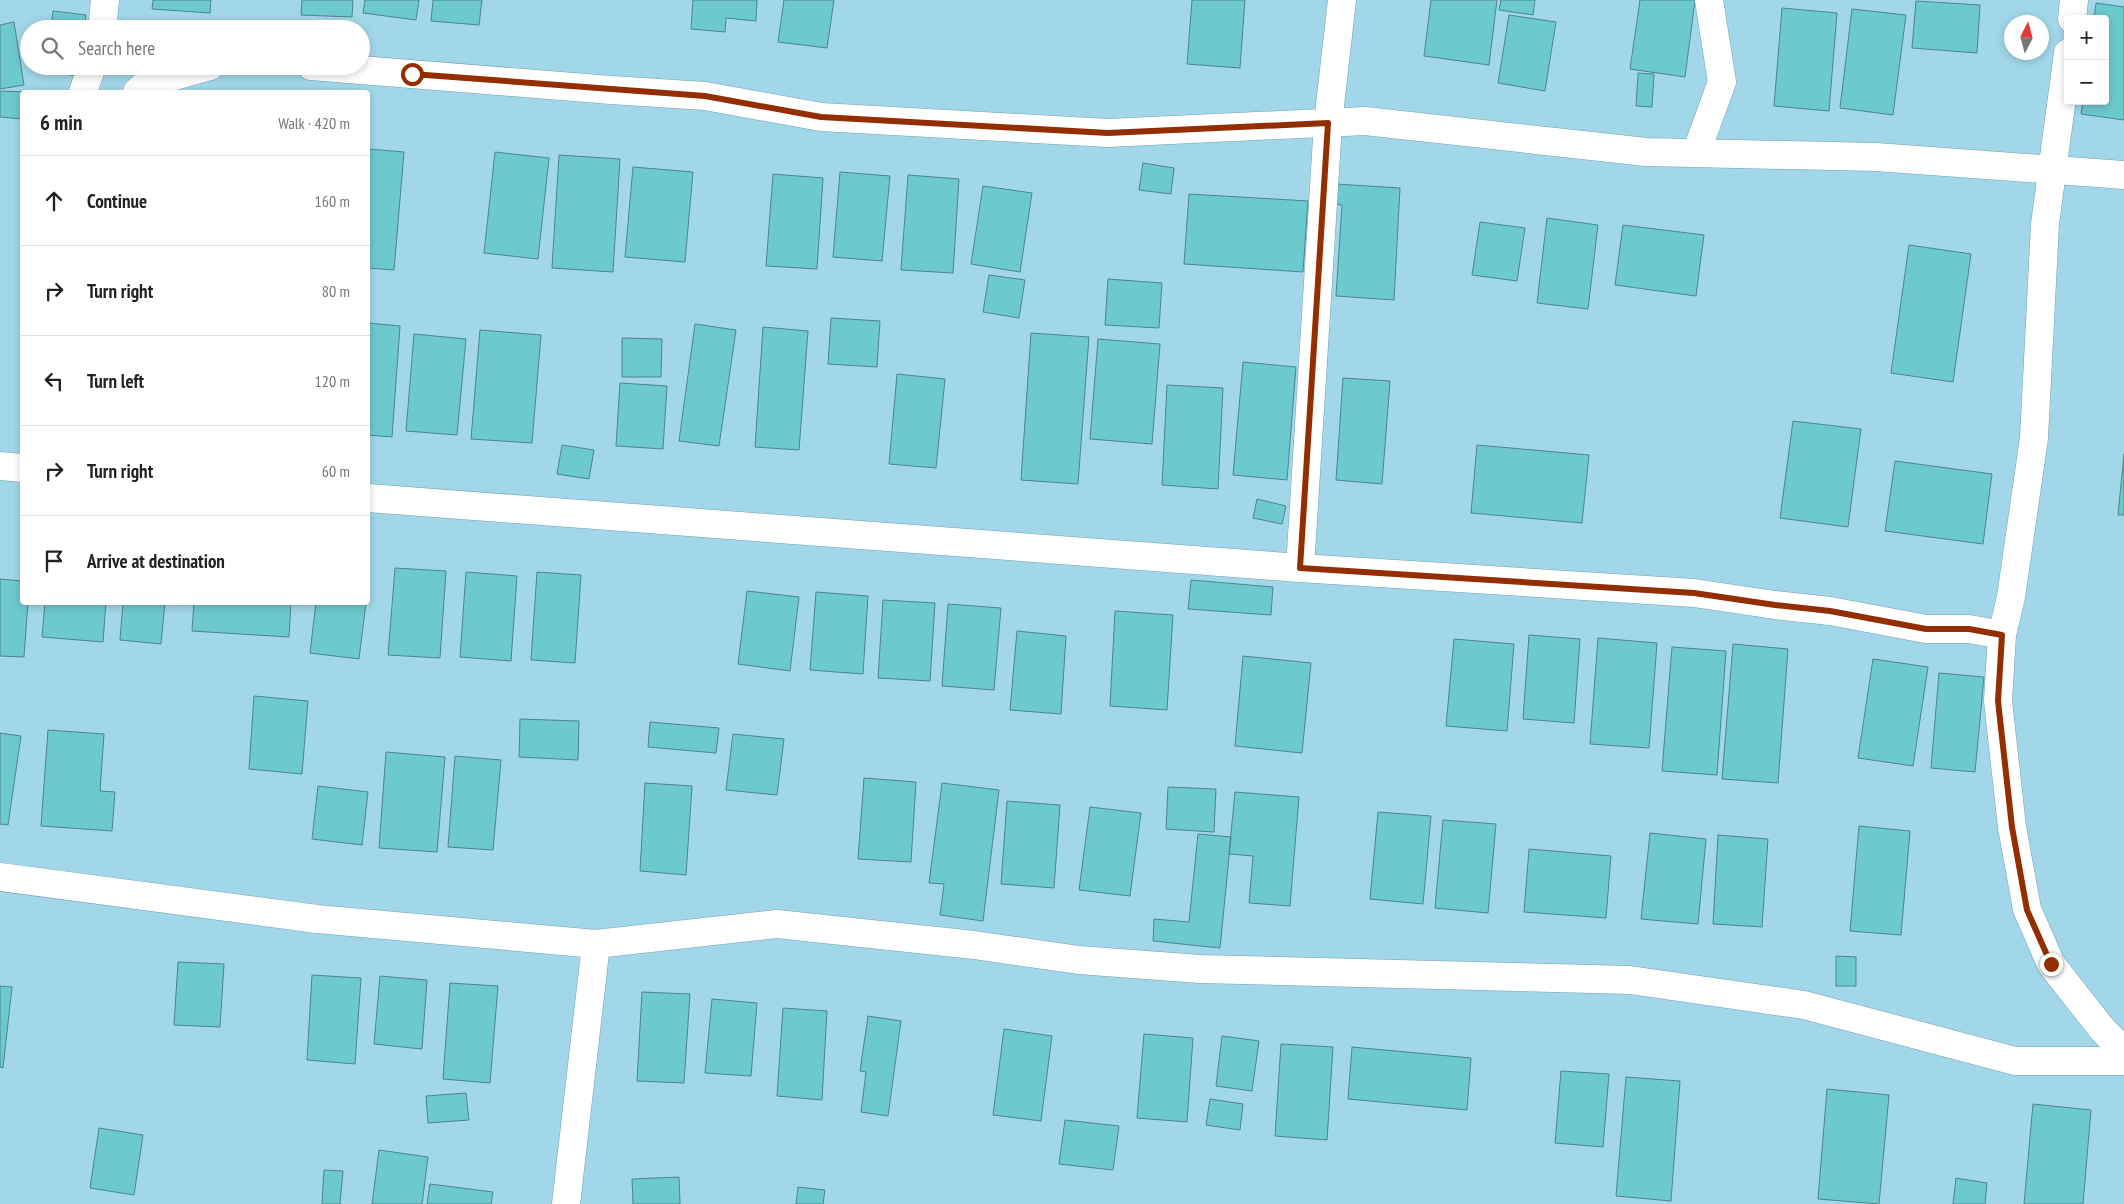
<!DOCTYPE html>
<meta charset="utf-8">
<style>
:root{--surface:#fff;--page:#f2f2f2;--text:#222;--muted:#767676;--line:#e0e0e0}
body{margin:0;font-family:"PT Sans Narrow",sans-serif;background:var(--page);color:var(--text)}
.controls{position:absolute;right:15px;top:15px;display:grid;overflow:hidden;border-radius:5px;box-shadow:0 2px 8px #0003}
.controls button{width:45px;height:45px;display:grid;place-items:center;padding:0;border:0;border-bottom:1px solid var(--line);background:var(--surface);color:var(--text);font:25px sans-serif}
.compass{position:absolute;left:2004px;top:15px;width:45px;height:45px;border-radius:50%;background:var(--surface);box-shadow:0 2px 8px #0003;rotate:6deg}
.stop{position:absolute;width:15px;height:15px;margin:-11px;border:4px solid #932e00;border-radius:50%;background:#fff}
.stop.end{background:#932e00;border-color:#fff;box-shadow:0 1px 5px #0008}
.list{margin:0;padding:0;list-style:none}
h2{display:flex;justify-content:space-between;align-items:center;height:65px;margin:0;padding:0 20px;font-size:21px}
h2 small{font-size:16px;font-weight:400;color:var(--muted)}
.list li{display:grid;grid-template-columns:32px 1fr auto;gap:15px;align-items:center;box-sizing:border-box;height:90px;padding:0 20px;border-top:1px solid var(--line)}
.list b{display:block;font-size:19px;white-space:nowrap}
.list em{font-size:16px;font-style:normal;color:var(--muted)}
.icon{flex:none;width:28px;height:28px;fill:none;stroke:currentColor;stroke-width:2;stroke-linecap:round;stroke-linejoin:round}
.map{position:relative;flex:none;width:2124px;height:1204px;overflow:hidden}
.search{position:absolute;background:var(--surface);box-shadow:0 2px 8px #0003;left:20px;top:20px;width:350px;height:55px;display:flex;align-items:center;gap:12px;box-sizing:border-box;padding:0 18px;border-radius:28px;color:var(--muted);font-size:19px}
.panel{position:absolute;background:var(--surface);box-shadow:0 2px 8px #0003;left:20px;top:90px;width:350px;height:515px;border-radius:5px}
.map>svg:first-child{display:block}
.building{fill:#6cc9ce;stroke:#4c8689}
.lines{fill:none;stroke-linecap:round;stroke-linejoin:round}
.minor-casing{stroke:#6fa3b4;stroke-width:29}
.minor{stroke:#fff;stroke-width:28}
.route{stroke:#932e00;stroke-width:6}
</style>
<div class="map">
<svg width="2124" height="1204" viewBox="0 0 2124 1204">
<rect width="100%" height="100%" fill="#a1d7e9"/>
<path class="building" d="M 153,0 L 211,0 L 210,13 L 152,9 Z
M 302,0 L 353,0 L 352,17 L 301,15 Z
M 365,0 L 419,0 L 416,20 L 363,13 Z
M 433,0 L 482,0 L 479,25 L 431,21 Z
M 693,0 L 757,0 L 756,21 L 726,18 L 725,32 L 691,29 Z
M 784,0 L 834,0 L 827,48 L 778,42 Z
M 1192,0 L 1245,0 L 1240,68 L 1187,64 Z
M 1431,0 L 1497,0 L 1489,65 L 1424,56 Z
M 1501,0 L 1535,0 L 1533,15 L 1499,10 Z
M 1640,0 L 1695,0 L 1685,77 L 1630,69 Z
M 1916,1 L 1980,5 L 1977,53 L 1912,48 Z
M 2096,3 L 2124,7 L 2124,120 L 2081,114 L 2083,101 L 2105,101 L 2105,19 L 2094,19 Z
M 1782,8 L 1837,13 L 1829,111 L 1774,106 Z
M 1852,9 L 1906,15 L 1893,115 L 1840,108 Z
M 53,11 L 86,15 L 84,29 L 51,29 Z
M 1509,15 L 1556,22 L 1545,91 L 1498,83 Z
M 14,22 L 24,85 L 0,89 L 0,25 Z
M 46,66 L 79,66 L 77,76 L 45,71 Z
M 1638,73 L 1654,74 L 1652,107 L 1636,106 Z
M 0,91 L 29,92 L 22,92 L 22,119 L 0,117 Z
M 368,149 L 404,152 L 394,270 L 368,268 Z
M 495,152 L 549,158 L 538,259 L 484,253 Z
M 559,155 L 620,159 L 613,272 L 552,268 Z
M 1143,163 L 1174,168 L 1171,194 L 1139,190 Z
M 633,167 L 693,172 L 685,262 L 625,257 Z
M 840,172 L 890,176 L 882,261 L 833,257 Z
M 773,174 L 823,178 L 817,269 L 766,266 Z
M 908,175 L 959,179 L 953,273 L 901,270 Z
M 1336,184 L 1400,188 L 1394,300 L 1336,296 L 1342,205 L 1335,204 Z
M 983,186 L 1032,193 L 1020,272 L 971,264 Z
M 1189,194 L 1308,201 L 1303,272 L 1184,264 Z
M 1547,218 L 1598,225 L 1588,309 L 1537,303 Z
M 1480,222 L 1525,228 L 1517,281 L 1472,275 Z
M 1623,225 L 1704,235 L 1696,296 L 1615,285 Z
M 1909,245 L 1971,254 L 1953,382 L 1891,373 Z
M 989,275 L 1025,280 L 1019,318 L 983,312 Z
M 1108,279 L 1162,283 L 1159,328 L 1105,325 Z
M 831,318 L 880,321 L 877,367 L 828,364 Z
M 368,323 L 400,326 L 392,437 L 368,435 Z
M 695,324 L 736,330 L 719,446 L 679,441 Z
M 763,327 L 808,331 L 799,450 L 755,447 Z
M 480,330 L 541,335 L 532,443 L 471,439 Z
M 1031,333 L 1089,337 L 1078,484 L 1021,480 Z
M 414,334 L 466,339 L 457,435 L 406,431 Z
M 622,338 L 662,339 L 661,377 L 622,377 Z
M 1098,339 L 1160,344 L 1152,444 L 1090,439 Z
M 1243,362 L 1296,367 L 1287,480 L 1233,475 Z
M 897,374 L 945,379 L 936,468 L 889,464 Z
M 1343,378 L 1390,381 L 1382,484 L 1336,480 Z
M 620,383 L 667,386 L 663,449 L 616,446 Z
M 1167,385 L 1223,388 L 1218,489 L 1162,485 Z
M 1793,421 L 1861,429 L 1848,527 L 1780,518 Z
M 562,445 L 594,450 L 589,479 L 557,474 Z
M 1477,445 L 1589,455 L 1582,523 L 1471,513 Z
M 2124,454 L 2124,515 L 2118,515 Z
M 1895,461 L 1992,474 L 1983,544 L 1885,531 Z
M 1257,499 L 1286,506 L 1282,524 L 1253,518 Z
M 395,568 L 446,571 L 440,658 L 388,655 Z
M 466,572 L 517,576 L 511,661 L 460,657 Z
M 537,572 L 581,575 L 575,663 L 531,660 Z
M 0,579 L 22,581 L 22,602 L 28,602 L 24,657 L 0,656 Z
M 1191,580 L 1273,587 L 1271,615 L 1188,609 Z
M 747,591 L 799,597 L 790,671 L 738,664 Z
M 816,592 L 868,596 L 863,674 L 810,670 Z
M 883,600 L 935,603 L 930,681 L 878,678 Z
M 45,602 L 106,602 L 103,642 L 42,637 Z
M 123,602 L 165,602 L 161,644 L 120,640 Z
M 194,602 L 291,602 L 289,637 L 192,631 Z
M 316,602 L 366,602 L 359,659 L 310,653 Z
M 948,604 L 1001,608 L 994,690 L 942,686 Z
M 1115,611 L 1173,615 L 1167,710 L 1110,706 Z
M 1017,631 L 1066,636 L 1061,714 L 1010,710 Z
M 1529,635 L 1580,639 L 1574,723 L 1523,719 Z
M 1598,638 L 1657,643 L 1649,748 L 1590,744 Z
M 1454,639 L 1514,644 L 1507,731 L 1446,726 Z
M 1733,644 L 1788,649 L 1778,783 L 1722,779 Z
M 1672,647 L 1726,651 L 1717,775 L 1662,771 Z
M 1243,656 L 1311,663 L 1302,753 L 1235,746 Z
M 1873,659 L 1928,667 L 1913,766 L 1858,758 Z
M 1939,673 L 1984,677 L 1975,772 L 1931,768 Z
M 254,696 L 308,701 L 302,774 L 249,769 Z
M 520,719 L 579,721 L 578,760 L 519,757 Z
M 650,722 L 719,728 L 716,753 L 648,747 Z
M 48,730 L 104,734 L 100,791 L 115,792 L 112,831 L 41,826 Z
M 0,733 L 21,736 L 8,825 L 0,824 Z
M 733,734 L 784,739 L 777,795 L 726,790 Z
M 386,752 L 445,757 L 437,852 L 379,848 Z
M 455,756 L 501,760 L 493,850 L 448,847 Z
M 864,778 L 916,782 L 911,862 L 858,859 Z
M 645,783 L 692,786 L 686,875 L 640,871 Z
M 942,783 L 999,790 L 983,921 L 940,915 L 944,884 L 929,883 Z
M 318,786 L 368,792 L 362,845 L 312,839 Z
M 1168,787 L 1216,789 L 1214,832 L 1166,829 Z
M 1235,792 L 1299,797 L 1290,906 L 1249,903 L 1253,856 L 1229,854 Z
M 1007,801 L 1060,805 L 1054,888 L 1001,884 Z
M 1090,807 L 1141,813 L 1130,896 L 1079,890 Z
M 1378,812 L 1431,816 L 1423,904 L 1370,899 Z
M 1443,820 L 1496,824 L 1488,913 L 1435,908 Z
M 1859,826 L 1910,831 L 1901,935 L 1850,931 Z
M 1650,833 L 1706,839 L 1698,924 L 1641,919 Z
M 1198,834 L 1231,837 L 1220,948 L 1153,941 L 1154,919 L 1189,922 Z
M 1718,835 L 1768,839 L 1762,927 L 1713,924 Z
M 1529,849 L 1611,856 L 1606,918 L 1524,912 Z
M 1836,956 L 1856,957 L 1856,986 L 1836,986 Z
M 178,962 L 224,964 L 220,1027 L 174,1025 Z
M 312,975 L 361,978 L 355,1064 L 307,1060 Z
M 380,976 L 427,980 L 422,1049 L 374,1044 Z
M 450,983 L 498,986 L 490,1083 L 443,1079 Z
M 0,986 L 12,987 L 3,1068 L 0,1067 Z
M 642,992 L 690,994 L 684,1083 L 637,1081 Z
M 712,999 L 757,1003 L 751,1076 L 705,1073 Z
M 783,1008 L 827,1011 L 822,1100 L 777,1096 Z
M 868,1016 L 901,1021 L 888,1116 L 861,1112 L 866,1072 L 860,1071 Z
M 1004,1029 L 1052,1036 L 1041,1121 L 993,1115 Z
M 1144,1034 L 1193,1038 L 1187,1122 L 1137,1118 Z
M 1222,1036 L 1259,1041 L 1252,1091 L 1216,1086 Z
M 1281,1044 L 1333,1047 L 1327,1140 L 1275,1136 Z
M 1352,1047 L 1471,1058 L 1467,1110 L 1348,1099 Z
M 1561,1071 L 1609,1074 L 1603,1147 L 1555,1143 Z
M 1626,1077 L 1680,1081 L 1671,1201 L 1616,1196 Z
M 1827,1089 L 1889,1095 L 1879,1204 L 1818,1199 Z
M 466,1093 L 469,1120 L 428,1123 L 426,1096 Z
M 1210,1099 L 1243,1104 L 1240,1130 L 1206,1125 Z
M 2033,1104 L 2091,1110 L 2083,1204 L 2024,1204 Z
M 1065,1120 L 1119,1126 L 1113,1170 L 1059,1164 Z
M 99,1128 L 143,1135 L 134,1195 L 90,1188 Z
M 379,1150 L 428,1157 L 422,1204 L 372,1204 Z
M 324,1170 L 343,1171 L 340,1204 L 322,1204 Z
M 679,1177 L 680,1204 L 633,1204 L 632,1179 Z
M 1956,1178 L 1987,1183 L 1985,1204 L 1953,1204 Z
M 430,1184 L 493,1192 L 491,1204 L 427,1204 Z
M 798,1187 L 825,1190 L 823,1204 L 796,1204 Z"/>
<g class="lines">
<g class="minor-casing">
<path id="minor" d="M 2072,19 L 2074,0
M 102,29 L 105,0
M 311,66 L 611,90 L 705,96 L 821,117 L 1108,133 L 1365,121 L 1646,152 L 1876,157 L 2124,175
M 83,92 L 92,66
M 137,92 L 146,84 L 210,66
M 1696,153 L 1722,82 L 1709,0
M 0,466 L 22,468
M 368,498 L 1300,568 L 1694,593 L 1775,605 L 1830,611 L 1926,629 L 1969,629 L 2002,635 L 1998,701 L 2012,827 L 2027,909 L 2051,964 L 2102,1029 L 2124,1051
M 1300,568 L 1328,123 L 1342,0
M 2002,635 L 2011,597 L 2034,438 L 2045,224 L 2068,53
M 0,877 L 317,919 L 596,944 L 777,924 L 974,945 L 1079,960 L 1200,969 L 1630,980 L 1804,1005 L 2015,1061 L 2124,1061
M 566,1204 L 596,944"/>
</g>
<use href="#minor" class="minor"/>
</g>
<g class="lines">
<path class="route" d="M 412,74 L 705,96 L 821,117 L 1108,133 L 1328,123 L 1300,568 L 1694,593 L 1775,605 L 1830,611 L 1926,629 L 1969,629 L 2002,635 L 1998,701 L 2012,827 L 2027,910 L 2051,964"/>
</g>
</svg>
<div class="controls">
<button>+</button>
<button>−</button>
</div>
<svg class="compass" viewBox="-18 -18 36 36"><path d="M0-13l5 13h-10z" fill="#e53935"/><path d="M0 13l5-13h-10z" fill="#767676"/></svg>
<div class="stop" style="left:412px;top:74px"></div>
<div class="stop end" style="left:2051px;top:964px"></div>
<div class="search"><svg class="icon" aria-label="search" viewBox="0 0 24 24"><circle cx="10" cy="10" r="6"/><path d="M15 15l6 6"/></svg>Search here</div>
<section class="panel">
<h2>6 min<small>Walk · 420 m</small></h2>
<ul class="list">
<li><svg class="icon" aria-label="ahead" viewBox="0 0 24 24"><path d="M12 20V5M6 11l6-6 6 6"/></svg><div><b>Continue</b></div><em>160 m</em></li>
<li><svg class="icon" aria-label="right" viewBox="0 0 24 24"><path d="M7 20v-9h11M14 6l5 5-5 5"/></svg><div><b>Turn right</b></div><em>80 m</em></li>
<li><svg class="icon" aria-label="left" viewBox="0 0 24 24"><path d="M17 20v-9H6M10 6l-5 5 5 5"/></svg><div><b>Turn left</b></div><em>120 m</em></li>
<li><svg class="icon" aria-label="right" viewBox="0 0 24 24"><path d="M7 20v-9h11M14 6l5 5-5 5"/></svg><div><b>Turn right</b></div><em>60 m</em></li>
<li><svg class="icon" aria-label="arrive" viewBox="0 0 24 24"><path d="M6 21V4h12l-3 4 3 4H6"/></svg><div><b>Arrive at destination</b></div></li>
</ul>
</section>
</div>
